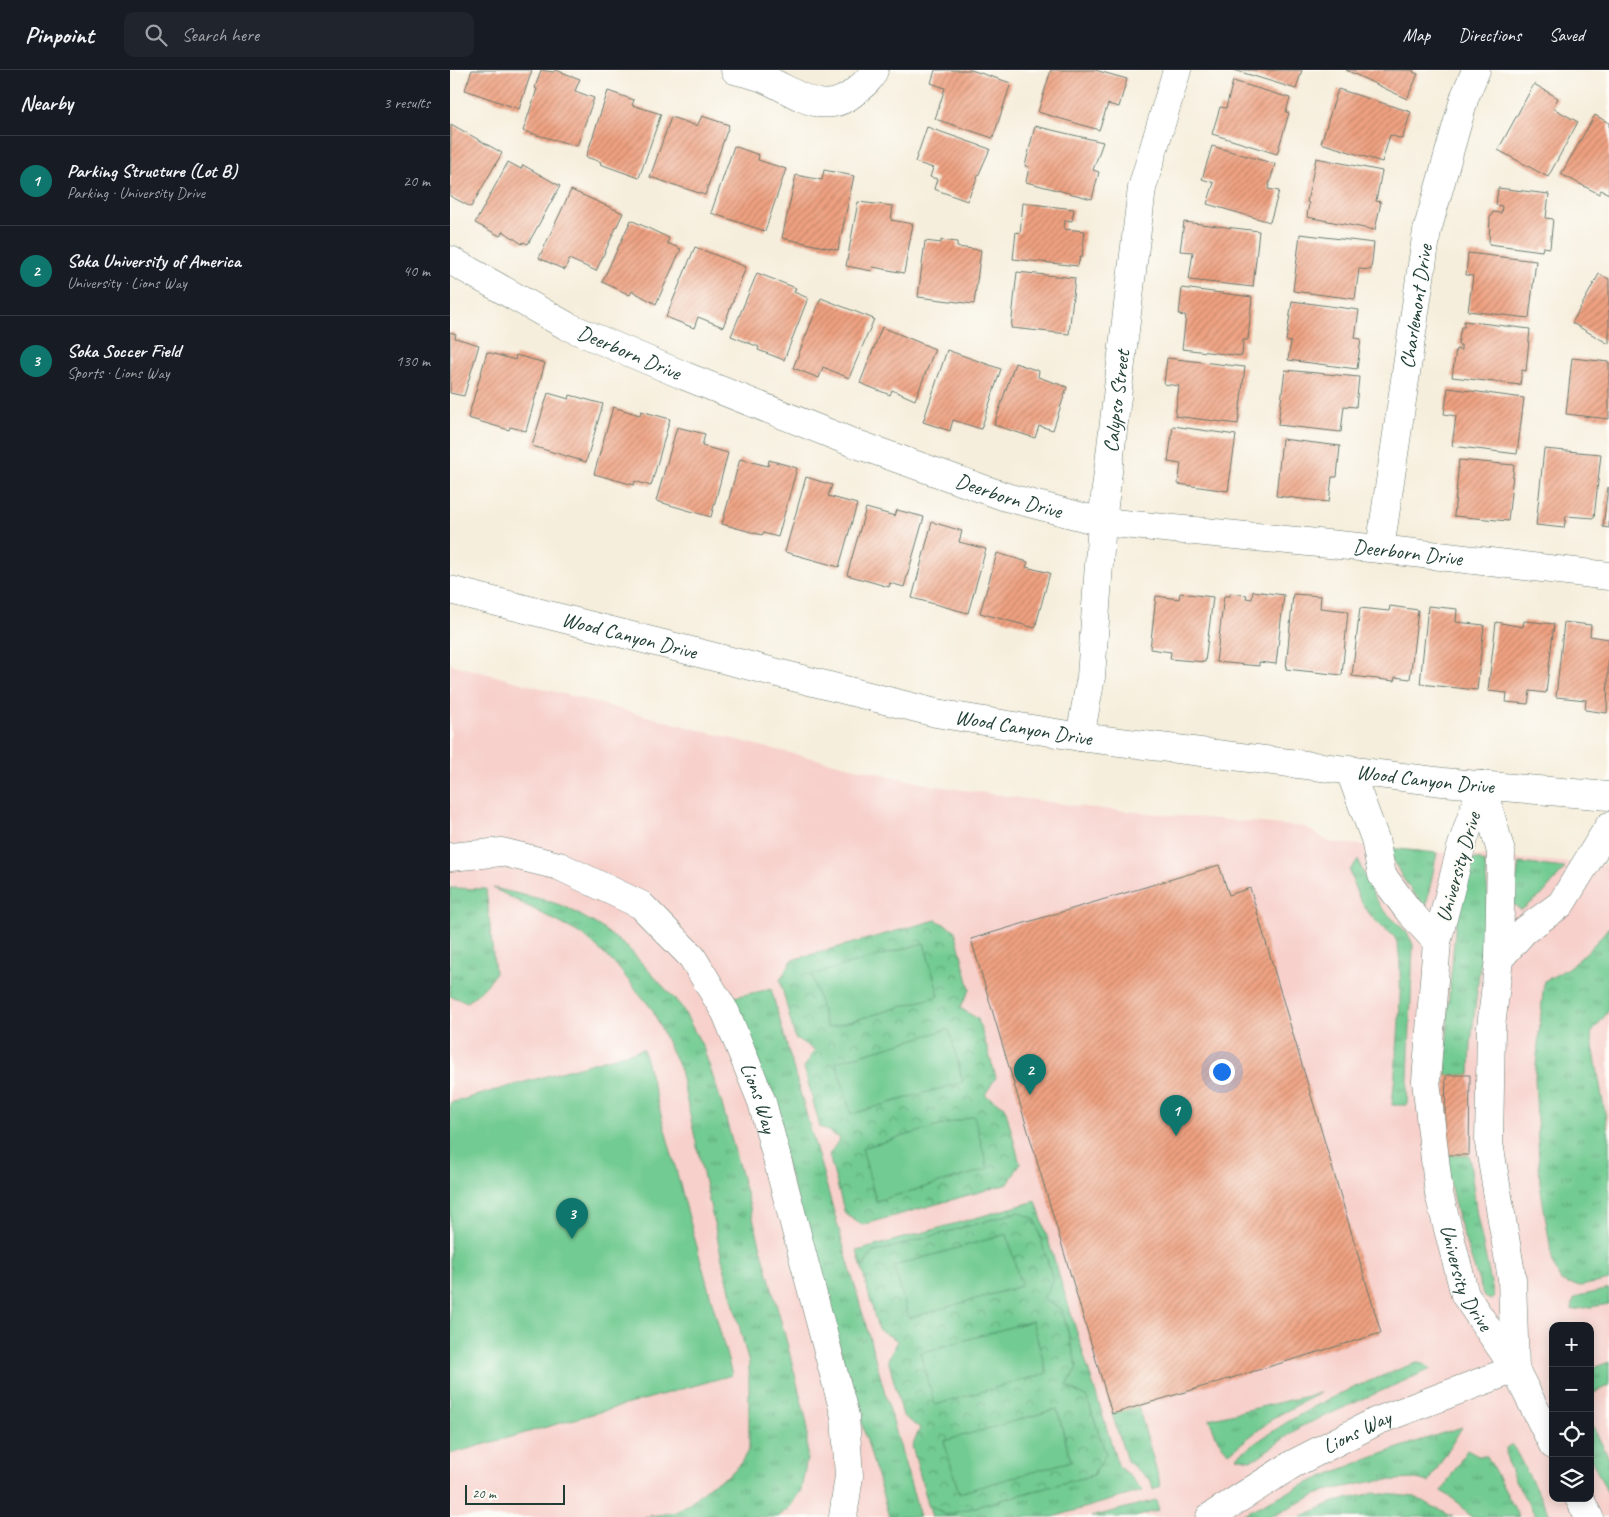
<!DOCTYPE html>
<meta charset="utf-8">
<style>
:root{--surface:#171b24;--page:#20242c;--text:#f1f3f6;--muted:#9ea1a6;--line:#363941;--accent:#0f766e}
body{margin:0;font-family:Caveat,sans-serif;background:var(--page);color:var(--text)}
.controls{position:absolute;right:15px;bottom:15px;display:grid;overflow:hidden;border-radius:10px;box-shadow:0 2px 12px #0003}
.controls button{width:45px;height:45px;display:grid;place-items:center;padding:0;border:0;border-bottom:1px solid var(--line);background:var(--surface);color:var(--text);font:25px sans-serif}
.scale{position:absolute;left:15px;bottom:12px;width:100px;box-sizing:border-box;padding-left:5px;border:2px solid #1f3d34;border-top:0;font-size:14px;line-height:18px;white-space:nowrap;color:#1f3d34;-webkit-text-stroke:4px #fdfcf7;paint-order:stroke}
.you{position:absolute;left:771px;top:1001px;width:18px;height:18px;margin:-12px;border:4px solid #fff;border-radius:50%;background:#1a73e8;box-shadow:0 0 0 8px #1a73e833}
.badge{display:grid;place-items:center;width:32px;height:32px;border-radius:50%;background:var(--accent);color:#fff;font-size:16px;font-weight:700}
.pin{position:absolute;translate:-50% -41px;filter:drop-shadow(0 1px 2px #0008)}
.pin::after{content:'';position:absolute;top:26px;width:18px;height:15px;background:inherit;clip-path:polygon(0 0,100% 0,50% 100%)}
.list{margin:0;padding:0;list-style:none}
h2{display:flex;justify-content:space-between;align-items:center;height:65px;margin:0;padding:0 20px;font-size:21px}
h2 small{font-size:16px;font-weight:400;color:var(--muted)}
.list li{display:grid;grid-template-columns:32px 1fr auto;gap:15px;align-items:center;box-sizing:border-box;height:90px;padding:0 20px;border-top:1px solid var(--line)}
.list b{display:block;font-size:19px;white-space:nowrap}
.list p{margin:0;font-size:16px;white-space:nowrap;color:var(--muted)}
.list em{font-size:16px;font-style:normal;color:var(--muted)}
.icon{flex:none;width:28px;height:28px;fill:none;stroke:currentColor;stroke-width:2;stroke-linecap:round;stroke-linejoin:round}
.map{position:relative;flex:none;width:1159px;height:1447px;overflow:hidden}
header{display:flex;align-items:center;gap:30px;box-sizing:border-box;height:70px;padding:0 25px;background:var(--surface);border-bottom:1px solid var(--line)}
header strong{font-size:24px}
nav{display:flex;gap:28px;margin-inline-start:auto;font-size:18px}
.search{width:350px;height:45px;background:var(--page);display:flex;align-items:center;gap:12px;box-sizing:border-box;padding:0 18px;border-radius:10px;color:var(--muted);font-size:19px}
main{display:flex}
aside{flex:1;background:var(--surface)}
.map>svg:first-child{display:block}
.built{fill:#f7d0cb;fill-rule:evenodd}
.grass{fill:url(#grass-tufts);stroke:#488463}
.park{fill:url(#park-crowns);stroke:#488463}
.garden{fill:#72cb92;stroke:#488463}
.building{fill:url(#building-hatch)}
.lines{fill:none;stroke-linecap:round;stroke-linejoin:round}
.street-casing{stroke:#6a7b6f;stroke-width:29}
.secondary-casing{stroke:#6a7b6f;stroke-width:29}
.street{stroke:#fff;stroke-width:28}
.secondary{stroke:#fff;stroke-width:28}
.labels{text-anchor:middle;stroke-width:4;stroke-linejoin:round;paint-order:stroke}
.street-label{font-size:21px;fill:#1f3d34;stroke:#fdfcf7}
</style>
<header>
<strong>Pinpoint</strong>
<div class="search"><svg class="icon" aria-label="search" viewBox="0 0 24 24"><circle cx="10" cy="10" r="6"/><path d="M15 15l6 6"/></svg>Search here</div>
<nav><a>Map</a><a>Directions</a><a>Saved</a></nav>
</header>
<main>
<aside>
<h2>Nearby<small>3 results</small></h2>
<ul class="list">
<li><span class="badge">1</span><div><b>Parking Structure (Lot B)</b><p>Parking · University Drive</p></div><em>20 m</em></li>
<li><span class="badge">2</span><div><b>Soka University of America</b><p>University · Lions Way</p></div><em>40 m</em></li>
<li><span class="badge">3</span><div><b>Soka Soccer Field</b><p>Sports · Lions Way</p></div><em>130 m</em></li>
</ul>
</aside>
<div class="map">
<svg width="1159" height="1447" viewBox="0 0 1159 1447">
<defs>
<pattern id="grass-tufts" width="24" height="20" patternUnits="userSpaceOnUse" patternTransform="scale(1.25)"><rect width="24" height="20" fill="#72cb92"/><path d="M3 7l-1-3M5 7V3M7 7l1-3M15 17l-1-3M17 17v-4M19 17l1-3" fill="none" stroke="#5da678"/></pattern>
<pattern id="park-crowns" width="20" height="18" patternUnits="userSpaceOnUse" patternTransform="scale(1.25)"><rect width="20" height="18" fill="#72cb92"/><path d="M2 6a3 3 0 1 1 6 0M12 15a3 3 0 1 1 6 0" fill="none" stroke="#5da678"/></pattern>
<pattern id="building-hatch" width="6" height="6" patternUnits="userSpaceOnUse" patternTransform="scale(1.25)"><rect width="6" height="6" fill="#efa181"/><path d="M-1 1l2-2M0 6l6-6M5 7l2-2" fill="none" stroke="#c1846a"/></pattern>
</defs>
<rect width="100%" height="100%" fill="#fdfcf7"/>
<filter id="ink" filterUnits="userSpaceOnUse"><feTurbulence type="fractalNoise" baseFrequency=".02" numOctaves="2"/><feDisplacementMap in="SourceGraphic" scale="10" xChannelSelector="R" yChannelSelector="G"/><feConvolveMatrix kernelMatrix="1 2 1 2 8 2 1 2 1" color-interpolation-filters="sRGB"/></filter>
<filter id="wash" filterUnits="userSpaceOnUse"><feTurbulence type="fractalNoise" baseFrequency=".0096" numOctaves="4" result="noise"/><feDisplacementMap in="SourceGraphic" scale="20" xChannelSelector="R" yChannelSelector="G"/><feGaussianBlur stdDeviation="1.12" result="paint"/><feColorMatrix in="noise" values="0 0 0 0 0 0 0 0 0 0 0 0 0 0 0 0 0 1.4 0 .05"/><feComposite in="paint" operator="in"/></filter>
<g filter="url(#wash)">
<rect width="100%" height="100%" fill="#f6eedc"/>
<path class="built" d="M 0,594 L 314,677 L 485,716 L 642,738 L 855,757 L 879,772 L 1029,786 L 1159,795 L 1159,1447 L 0,1447 ZM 1103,1256 L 1140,1256 L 1140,1428 L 1103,1428 Z"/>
<path class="grass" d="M 938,778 L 987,783 L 976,836 C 958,820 948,801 938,778 Z
M 1022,789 L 1029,789 L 1035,793 L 1038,827 L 1021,973 L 1020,1005 L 996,1005 L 998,936 L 1007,839 Z
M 908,790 C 915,807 922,825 933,839 C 944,852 958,859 963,875 L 957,1035 L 942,1035 C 945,1006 957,888 945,868 C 942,863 933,858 928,853 C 914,840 903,820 900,800 Z
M 1069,793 L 1115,798 L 1092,825 L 1071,840 L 1063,834 Z
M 0,818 L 36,819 L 45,903 L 36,916 L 18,932 L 0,926 Z
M 43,818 L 95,830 L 116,837 L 149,856 L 178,878 L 231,936 L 253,977 L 271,1031 L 337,1273 L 357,1353 L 357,1389 L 351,1420 L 340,1437 L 328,1447 L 194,1447 L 226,1442 L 242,1431 L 260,1415 L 276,1407 L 289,1396 L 299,1379 L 299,1294 L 272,1189 L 230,1000 L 202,939 L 166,895 L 133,865 Z
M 1159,857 L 1159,940 L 1141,964 L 1159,1066 L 1159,1210 L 1131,1216 L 1118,1214 L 1111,1211 L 1103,1194 L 1090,1114 L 1085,1007 L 1094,911 C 1125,897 1138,882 1159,857 Z
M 321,919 L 470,1447 L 439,1447 L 316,1024 L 279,928 Z
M 994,1085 L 1019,1085 L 1027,1146 L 1044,1227 L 1041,1230 L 1034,1227 L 1008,1149 Z
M 586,1131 L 668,1395 L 692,1419 L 692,1421 L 603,1447 L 482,1447 L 478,1434 L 496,1445 L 617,1316 L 422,1183 L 412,1199 L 407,1181 Z
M 1159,1219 L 1159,1234 L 1122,1240 L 1124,1229 L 1128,1226 Z
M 1159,1292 L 1159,1316 L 1141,1324 L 1140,1299 Z
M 967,1293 L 974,1294 L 981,1299 L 850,1357 L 808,1387 L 800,1390 L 786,1387 C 830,1354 875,1328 927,1308 C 940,1303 953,1297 967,1293 Z
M 870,1323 L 825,1347 L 779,1383 L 768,1370 L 759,1349 Z
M 688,1336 L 711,1416 L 703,1420 L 701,1411 L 677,1391 L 662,1344 Z
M 1140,1350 L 1159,1389 L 1159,1426 L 1140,1387 Z
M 1012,1357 L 979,1412 L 966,1409 L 925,1411 L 875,1421 L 818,1447 L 788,1447 C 861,1408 933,1382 1012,1357 Z
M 1062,1374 L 1101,1447 L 1086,1447 C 1075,1426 1056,1402 1056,1378 Z
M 1017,1380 L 1028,1386 L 1037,1386 L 1069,1447 L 1021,1447 L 1010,1434 L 992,1421 Z
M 924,1423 L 965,1427 L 1003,1447 L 850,1447 L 884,1432 Z
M 706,1430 L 709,1440 L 685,1447 L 641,1447 Z"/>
<path class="park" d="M 486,850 L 505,860 L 520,920 L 510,938 L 528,949 L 546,1007 L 535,1025 L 555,1037 L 570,1094 L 558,1114 L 412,1155 L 395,1144 L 379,1085 L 390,1068 L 370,1057 L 354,998 L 365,980 L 345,968 L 330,910 L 342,890 Z
M 568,1142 L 585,1149 L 603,1210 L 593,1229 L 612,1239 L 627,1297 L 617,1316 L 637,1328 L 656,1384 L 643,1405 L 496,1445 L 478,1434 L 462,1376 L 470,1358 L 453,1346 L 438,1289 L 448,1271 L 428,1259 L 412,1199 L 422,1183 Z"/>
<path class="garden" d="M 474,873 L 489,926 L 377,958 L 362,905 Z
M 499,959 L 513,1012 L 401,1044 L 386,992 Z
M 193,979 L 282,1305 L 0,1384 L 0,1033 Z
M 524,1046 L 538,1099 L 426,1131 L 412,1078 Z
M 557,1164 L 571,1216 L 459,1248 L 444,1196 Z
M 582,1251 L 597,1303 L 485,1335 L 470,1283 Z
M 607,1339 L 621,1391 L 509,1423 L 494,1371 Z"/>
<g id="blocks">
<path class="building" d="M 22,0 L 82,0 L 69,39 L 15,20 Z
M 91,0 L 103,2 L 106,0 L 130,9 L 125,21 L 144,28 L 127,76 L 73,61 L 87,19 L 85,18 Z
M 485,0 L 521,0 L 561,13 L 543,68 L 485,49 L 495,18 L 481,13 Z
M 601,0 L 645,0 L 677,9 L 669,37 L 658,34 L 649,60 L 588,42 Z
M 784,0 L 852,0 L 846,19 Z
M 896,0 L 964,0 L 963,2 L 968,4 L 957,29 Z
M 783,11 L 840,28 L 836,42 L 839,43 L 827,84 L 762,64 L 770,37 L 776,38 Z
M 1084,14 L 1108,28 L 1103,38 L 1128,52 L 1098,107 L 1048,80 Z
M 888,19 L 961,42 L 952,69 L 940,65 L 932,92 L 871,73 Z
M 158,21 L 184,30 L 182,35 L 211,44 L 189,108 L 150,94 L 151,92 L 136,87 Z
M 1145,45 L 1159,53 L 1159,124 L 1151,120 L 1149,124 L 1111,104 Z
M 252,46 L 279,55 L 255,125 L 200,107 L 221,47 L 247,56 Z
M 1,54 L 52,83 L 21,137 L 0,126 Z
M 585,56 L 653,72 L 643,100 L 649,102 L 642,129 L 576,112 L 579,97 L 575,96 Z
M 477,57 L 540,79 L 517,131 L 484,119 L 487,109 L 480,107 L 483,98 L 465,92 Z
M 284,76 L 309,85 L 308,90 L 336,99 L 315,161 L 261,143 Z
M 762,76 L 825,94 L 818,119 L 829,121 L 820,152 L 757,134 L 764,113 L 752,109 Z
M 866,88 L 932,101 L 926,131 L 931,132 L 925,160 L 857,147 L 859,133 L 857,132 Z
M 58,92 L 71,99 L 73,95 L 110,116 L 78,174 L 73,172 L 72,174 L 53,161 L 50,166 L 25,153 Z
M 374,100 L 404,106 L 388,180 L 332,168 L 346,105 L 372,110 Z
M 1048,118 L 1099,124 L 1096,148 L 1103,149 L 1100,178 L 1093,177 L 1092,181 L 1039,174 L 1040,147 L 1043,142 L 1051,143 L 1052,136 L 1046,135 Z
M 121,120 L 173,143 L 146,201 L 119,189 L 115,200 L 89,188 Z
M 408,132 L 443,136 L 441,150 L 463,154 L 454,203 L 423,197 L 422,201 L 396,196 Z
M 573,133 L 624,139 L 622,151 L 615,150 L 614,159 L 635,161 L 632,187 L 630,187 L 628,196 L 563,189 L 566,162 L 570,163 Z
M 181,150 L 219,168 L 217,173 L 231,179 L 206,234 L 182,221 L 180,225 L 152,212 Z
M 734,152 L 809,161 L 803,217 L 739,210 L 743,182 L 730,181 Z
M 850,164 L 924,173 L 921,200 L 909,199 L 905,229 L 843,221 Z
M 491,170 L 507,172 L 507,177 L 531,180 L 524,234 L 468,227 L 475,171 L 491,173 Z
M 245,177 L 296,197 L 273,257 L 248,247 L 244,258 L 216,247 Z
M 1018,183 L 1086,191 L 1079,248 L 1018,241 L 1023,206 L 1016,205 Z
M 567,202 L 625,208 L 619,264 L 561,258 Z
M 307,203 L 346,218 L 344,222 L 358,228 L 334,290 L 308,280 L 309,277 L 281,266 Z
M 1149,204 L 1159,209 L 1159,274 L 1122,253 Z
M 732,218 L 802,227 L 798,270 L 793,270 L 792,286 L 732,279 L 736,246 L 729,245 Z
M 371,228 L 424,249 L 399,308 L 373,297 L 369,308 L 343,298 Z
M 842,231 L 909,240 L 905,268 L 911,269 L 907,299 L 838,290 L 841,272 L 836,271 Z
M 1014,251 L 1080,259 L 1076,301 L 1072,300 L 1070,315 L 1002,307 L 1006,279 L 1011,280 L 1011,275 L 1008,275 L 1011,257 L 1014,257 Z
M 432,257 L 485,279 L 465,330 L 442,320 L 440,325 L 410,313 Z
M 0,262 L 6,264 L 5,268 L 29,275 L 14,326 L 0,323 Z
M 497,280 L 551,299 L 531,359 L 503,350 L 500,361 L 473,352 Z
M 37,282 L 65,290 L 66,285 L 95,293 L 76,361 L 60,357 L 59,360 L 18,348 Z
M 717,288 L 795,297 L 788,354 L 725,346 L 729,316 L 714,314 Z
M 1122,288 L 1159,292 L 1159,349 L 1116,344 Z
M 565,293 L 589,301 L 588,307 L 617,317 L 603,360 L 589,356 L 585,368 L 544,355 Z
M 835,300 L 909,307 L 906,337 L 894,336 L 891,362 L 828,355 Z
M 998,318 L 1074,328 L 1067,384 L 1002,376 L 1006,346 L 994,344 Z
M 98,323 L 119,329 L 120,325 L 153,334 L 136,392 L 82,376 Z
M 163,337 L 190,345 L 191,341 L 220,349 L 201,416 L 185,411 L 184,415 L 144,404 Z
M 723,356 L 786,365 L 778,421 L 728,414 L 731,394 L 718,392 Z
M 227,357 L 255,364 L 252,376 L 278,383 L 261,447 L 206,431 Z
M 832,369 L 890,376 L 887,407 L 882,407 L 879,432 L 826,426 Z
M 1094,379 L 1151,384 L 1144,448 L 1116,446 L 1114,458 L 1086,455 Z
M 290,389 L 318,396 L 319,390 L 347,398 L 328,467 L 313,463 L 312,465 L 272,454 Z
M 1009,390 L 1064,395 L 1058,451 L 1004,446 Z
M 356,407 L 382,415 L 378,426 L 407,434 L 389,497 L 335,482 Z
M 1158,417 L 1159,418 L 1159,458 L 1153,457 Z
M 416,438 L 445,446 L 447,440 L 474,447 L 454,517 L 440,513 L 439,517 L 397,505 Z
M 482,452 L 512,461 L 509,472 L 536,479 L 518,543 L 462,528 Z
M 547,483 L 578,492 L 576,497 L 600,503 L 585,558 L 530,543 Z
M 803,521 L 834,525 L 826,594 L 809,592 L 809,596 L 766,592 L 774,526 L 780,526 L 780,523 L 797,525 L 796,528 L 802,529 Z
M 730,523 L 763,527 L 755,592 L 720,589 L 721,582 L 700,579 L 706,526 L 729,529 Z
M 843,524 L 871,526 L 870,538 L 898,541 L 892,605 L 836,599 Z
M 940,536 L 968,540 L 960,609 L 945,607 L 944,611 L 902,606 L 910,538 L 939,541 Z
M 978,536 L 1007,539 L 1006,552 L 1034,555 L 1027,620 L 970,614 Z
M 1074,551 L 1104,554 L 1096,623 L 1080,621 L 1078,634 L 1056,632 L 1057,623 L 1038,621 L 1046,552 L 1073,557 Z
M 1114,552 L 1141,555 L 1140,566 L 1159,569 L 1157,643 L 1135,640 L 1136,630 L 1106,627 Z
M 769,795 L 779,825 L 800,818 L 931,1263 L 662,1344 L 521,869 Z
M 996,1005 L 1020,1005 L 1019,1085 L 994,1085 Z"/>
</g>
</g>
<g filter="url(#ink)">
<use href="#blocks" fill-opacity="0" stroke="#6a7b6f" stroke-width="1"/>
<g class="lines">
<g class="street-casing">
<g id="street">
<path d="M 285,0 C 295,3 306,5 315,9 C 348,23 374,50 407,20 C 414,14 421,9 424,0"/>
<path id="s1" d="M 0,190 L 117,256 L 235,306 L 401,372 L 556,427 L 652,452 L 930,479 L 1159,506"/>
<path id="s2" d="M 930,479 L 977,161 L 1015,26 L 1026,0"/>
<path id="s3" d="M 630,667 L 641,607 L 652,452 L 692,118 L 727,0"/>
</g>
</g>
<g class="secondary-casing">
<g id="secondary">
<path id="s4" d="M 0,520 L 486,643 L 630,667 L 993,712 L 1159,726"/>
<path d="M 899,699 L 925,769 L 932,805 L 958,840 L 987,872"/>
<path id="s5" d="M 1032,715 L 1011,778 L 987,872 L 976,1011 L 989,1124 L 1015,1225 L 1065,1299 L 1103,1375"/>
<path d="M 1032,715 L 1051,782 L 1049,889 L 1041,957 L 1039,1073 L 1062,1209 L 1065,1299"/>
<path id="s6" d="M 0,787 L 52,782 L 109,796 L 191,835 L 242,887 L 276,943 L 312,1032 L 395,1346 L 399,1406 L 393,1447"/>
<path d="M 1049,889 L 1074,861 L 1111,834 L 1159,756"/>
<path d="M 1129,1428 L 1139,1447"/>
<path id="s7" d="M 760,1447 L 843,1394 L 927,1351 L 1065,1299"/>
</g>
</g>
<use href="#street" class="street"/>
<use href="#secondary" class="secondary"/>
</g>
</g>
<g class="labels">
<g class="street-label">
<text dy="7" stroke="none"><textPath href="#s2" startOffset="245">Charlemont Drive</textPath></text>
<text dy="7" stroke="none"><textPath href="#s1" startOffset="202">Deerborn Drive</textPath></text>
<text dy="7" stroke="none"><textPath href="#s3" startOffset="338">Calypso Street</textPath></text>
<text dy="7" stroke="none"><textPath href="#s1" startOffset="608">Deerborn Drive</textPath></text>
<text dy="7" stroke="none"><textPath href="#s1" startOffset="1012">Deerborn Drive</textPath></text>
<text dy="7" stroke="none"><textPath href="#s4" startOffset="185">Wood Canyon Drive</textPath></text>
<text dy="7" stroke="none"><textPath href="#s4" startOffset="590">Wood Canyon Drive</textPath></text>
<text dy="7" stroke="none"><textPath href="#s4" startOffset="995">Wood Canyon Drive</textPath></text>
<text transform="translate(1008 797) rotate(-74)" y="7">University Drive</text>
<text dy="7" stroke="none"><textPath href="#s6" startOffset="431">Lions Way</textPath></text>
<text dy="7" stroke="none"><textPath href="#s5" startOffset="505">University Drive</textPath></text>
<text dy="7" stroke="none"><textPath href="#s7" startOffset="170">Lions Way</textPath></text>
</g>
</g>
</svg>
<div class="controls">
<button>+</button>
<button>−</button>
<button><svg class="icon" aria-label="locate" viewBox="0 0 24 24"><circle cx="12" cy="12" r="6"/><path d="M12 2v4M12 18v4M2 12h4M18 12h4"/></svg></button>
<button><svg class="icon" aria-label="layers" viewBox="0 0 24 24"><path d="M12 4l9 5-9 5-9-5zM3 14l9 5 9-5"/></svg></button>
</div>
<div class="scale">20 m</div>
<div class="you"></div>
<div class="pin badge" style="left:726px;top:1066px">1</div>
<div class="pin badge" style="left:580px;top:1025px">2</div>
<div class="pin badge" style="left:122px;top:1169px">3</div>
</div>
</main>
